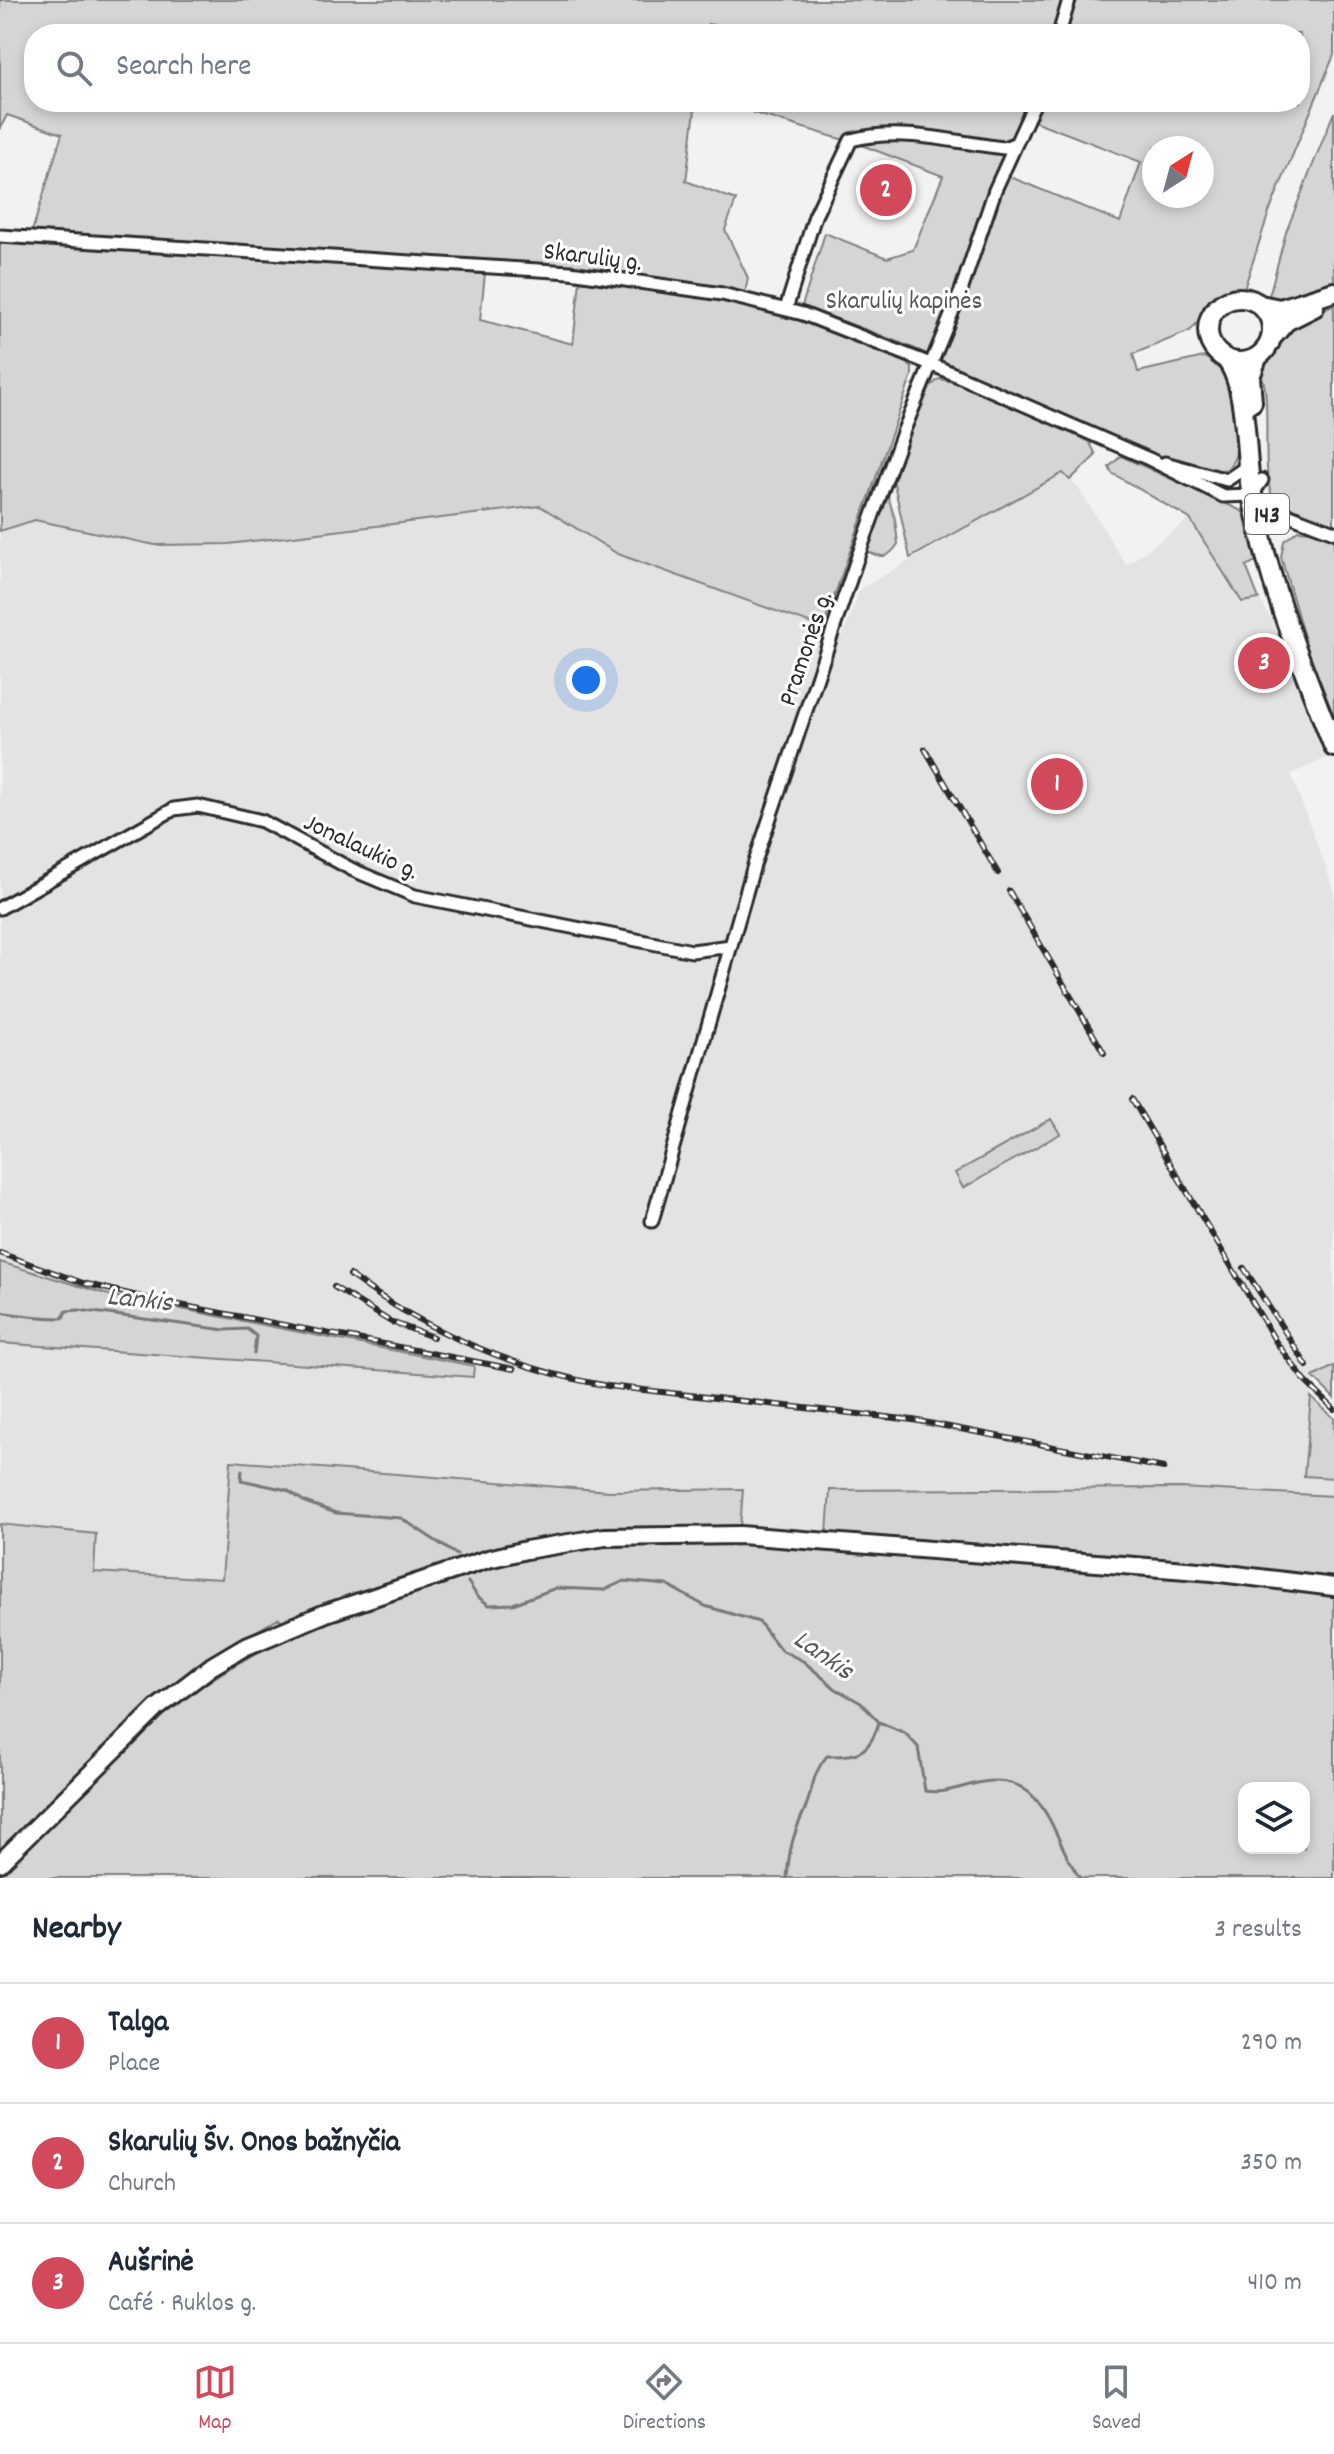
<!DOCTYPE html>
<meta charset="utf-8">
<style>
:root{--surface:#fff;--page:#f6f6f7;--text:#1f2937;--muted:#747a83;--line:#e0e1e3;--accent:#d1495b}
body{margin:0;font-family:Dekko,sans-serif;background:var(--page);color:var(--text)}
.controls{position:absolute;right:24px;bottom:24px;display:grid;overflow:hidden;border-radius:16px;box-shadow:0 4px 12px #0003}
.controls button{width:72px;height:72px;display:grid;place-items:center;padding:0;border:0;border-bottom:2px solid var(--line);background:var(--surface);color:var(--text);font:40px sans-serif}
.compass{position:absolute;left:1142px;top:136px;width:72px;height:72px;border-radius:50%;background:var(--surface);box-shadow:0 4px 12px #0003;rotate:36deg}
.you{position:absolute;left:586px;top:680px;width:28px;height:28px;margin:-20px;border:6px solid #fff;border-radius:50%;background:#1a73e8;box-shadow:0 0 0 12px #1a73e833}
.badge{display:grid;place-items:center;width:52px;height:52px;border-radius:50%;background:var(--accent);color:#fff;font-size:26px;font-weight:700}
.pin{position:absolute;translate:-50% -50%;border:4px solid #fff;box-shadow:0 2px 8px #0006}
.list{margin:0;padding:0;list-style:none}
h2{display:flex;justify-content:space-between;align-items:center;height:104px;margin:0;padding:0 32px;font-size:34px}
h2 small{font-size:26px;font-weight:400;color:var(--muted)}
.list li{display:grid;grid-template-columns:52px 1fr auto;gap:24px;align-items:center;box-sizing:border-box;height:120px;padding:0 32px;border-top:2px solid var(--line)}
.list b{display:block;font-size:30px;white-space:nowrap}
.list p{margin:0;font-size:26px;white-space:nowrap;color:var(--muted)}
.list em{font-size:26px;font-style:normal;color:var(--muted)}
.icon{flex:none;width:44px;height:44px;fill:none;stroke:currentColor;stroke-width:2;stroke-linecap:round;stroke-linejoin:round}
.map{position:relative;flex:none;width:1334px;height:1878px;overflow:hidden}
.search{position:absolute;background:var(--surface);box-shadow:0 4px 12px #0003;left:24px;right:24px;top:24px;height:88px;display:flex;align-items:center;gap:20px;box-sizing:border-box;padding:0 28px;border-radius:32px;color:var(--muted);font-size:30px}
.sheet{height:464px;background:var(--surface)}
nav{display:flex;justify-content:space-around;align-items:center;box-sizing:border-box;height:112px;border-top:2px solid var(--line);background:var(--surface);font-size:22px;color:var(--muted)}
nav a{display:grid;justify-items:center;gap:4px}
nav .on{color:var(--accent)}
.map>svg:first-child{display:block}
.built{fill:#e3e3e3}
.green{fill:#d5d5d5;stroke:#808080;stroke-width:2;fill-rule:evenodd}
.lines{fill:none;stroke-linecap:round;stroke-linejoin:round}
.stream{stroke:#787878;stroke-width:3}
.minor-casing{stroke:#2b2b2b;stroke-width:17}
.secondary-casing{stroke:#2b2b2b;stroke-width:22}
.primary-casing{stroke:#2b2b2b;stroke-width:24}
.minor{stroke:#fff;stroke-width:11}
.secondary{stroke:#fff;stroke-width:16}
.primary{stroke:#fff;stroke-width:18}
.rail-casing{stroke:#2b2b2b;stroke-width:6}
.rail{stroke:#fff;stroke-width:3;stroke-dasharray:9;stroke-linecap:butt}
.labels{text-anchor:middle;stroke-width:6;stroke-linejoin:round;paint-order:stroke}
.shield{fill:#fff;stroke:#6b6b6b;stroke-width:2}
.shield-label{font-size:24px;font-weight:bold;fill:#2b2b2b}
.street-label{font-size:26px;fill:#2b2b2b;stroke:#fff}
.park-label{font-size:26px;fill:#565656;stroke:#fff}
.water-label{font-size:28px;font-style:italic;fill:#585858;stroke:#fff}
</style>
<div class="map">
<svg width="1334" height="1878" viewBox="0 0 1334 1878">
<rect width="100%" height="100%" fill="#f2f2f2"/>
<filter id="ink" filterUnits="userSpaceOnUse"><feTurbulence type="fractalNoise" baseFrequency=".0125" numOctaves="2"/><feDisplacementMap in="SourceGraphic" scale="16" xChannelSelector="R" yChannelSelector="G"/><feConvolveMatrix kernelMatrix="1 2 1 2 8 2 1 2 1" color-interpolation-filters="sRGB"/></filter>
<g filter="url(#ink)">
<path class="built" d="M 1063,473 L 1079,489 L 1126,565 L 1190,519 L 1242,602 L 1259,599 L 1272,620 L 1327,758 L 1291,774 L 1334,890 L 1334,1366 L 1313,1377 L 1304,1475 L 1334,1478 L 1334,1496 L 1180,1488 L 830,1490 L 827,1535 L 740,1528 L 743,1489 L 610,1491 L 232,1461 L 222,1579 L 94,1572 L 96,1534 L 0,1524 L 0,1343 L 472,1377 L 474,1367 L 108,1295 L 0,1262 L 0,531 L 35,520 L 155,545 L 229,544 L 540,506 L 618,554 L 843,636 L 860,589 Z"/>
<path class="green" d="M 0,0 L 1334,0 L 1334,55 L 1269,212 L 1243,292 L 1220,297 L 1190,331 L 1133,354 L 1138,372 L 1204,357 C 1234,367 1251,449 1227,469 C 1191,482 974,375 927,354 C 886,336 843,322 802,306 L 825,233 L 887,258 L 913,250 L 943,176 L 864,146 L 754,113 L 756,102 L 1300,102 L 1300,34 L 757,34 L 708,24 L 706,34 L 34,34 L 34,102 L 696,102 L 686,181 L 736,200 L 725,230 L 748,278 L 745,293 L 684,283 L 30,238 L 62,134 L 7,115 L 0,129 ZM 1029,119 L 1141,162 L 1120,222 L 1003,174 ZM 1154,148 L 1202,148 L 1202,196 L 1154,196 Z
M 1334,112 L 1334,282 L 1285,300 L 1268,300 L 1286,232 Z
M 0,242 L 485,274 L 480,320 L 573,344 L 580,281 L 700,297 L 784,313 L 906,362 L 912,368 L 912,375 L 823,628 L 618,554 L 540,506 L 229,544 L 155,545 L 35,520 L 0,531 Z
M 1334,305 L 1334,525 C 1317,518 1289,514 1276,501 C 1257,484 1275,388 1259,372 C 1272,337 1302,321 1334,305 Z
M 939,379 L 958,383 L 1089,441 L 1096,455 L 1070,480 L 1063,473 L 910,558 L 892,474 L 926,390 Z
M 1121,456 L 1242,511 L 1250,523 L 1258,560 L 1246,566 L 1259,599 L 1242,602 L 1190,519 L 1112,473 L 1109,467 Z
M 887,493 L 895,519 L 898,544 C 889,558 882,559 867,551 L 866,546 Z
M 1298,530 L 1312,531 L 1334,540 L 1334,725 L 1315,676 L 1281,557 L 1284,541 Z
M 1051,1119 L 1060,1134 L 963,1188 L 955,1173 Z
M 0,1262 L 109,1295 L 474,1366 L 473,1377 L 0,1343 Z
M 1334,1366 L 1334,1398 L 1313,1377 Z
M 1311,1397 L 1334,1418 L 1334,1478 L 1304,1476 Z
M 231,1461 L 610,1491 L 743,1489 L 740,1528 L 827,1534 L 830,1490 L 1180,1488 L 1334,1496 L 1334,1878 L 0,1878 L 0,1872 C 89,1781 176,1683 296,1635 L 279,1618 C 161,1684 93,1757 0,1852 L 0,1524 L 96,1534 L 94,1572 L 222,1579 ZM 1244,1788 L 1304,1788 L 1304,1848 L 1244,1848 Z"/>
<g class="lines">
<path class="stream" d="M 0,1312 C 18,1315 45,1318 63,1318 L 66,1311 L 79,1310 L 225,1330 L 247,1329 L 256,1336 L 254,1354
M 242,1470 L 241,1480 L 287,1490 L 305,1502 L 336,1513 L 401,1518 L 457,1555
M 468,1582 L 477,1596 L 489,1605 L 513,1604 L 556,1588 L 604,1590 L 624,1581 L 667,1585 L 705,1606 L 759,1622 L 781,1650 L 803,1661 L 836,1689 L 861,1703 L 879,1722 L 905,1733 L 918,1747 L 925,1791 C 950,1795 968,1782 992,1781 C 1048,1778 1053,1842 1080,1878
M 787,1878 C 789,1849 793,1835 805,1809 C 813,1790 812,1773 827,1756 C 858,1757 870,1753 879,1722"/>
<g class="minor-casing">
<path id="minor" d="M 1059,34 L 1069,0
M 0,236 L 570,272 L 722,294 L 803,314 L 933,365 L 1149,459 L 1223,496 L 1252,495 L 1262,480
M 786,309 L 815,216 L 851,140 C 903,127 952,142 1004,148 L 1014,144
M 1165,463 L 1227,480 L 1243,469 L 1246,459
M 1266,506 L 1334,532
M 0,908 L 174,809 L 198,806 L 262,821 L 353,870 L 415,896 L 692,951 L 731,946
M 652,1221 L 754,865 L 857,559 L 904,430 L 961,291 L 995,190 L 1035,102"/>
</g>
<g class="secondary-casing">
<path id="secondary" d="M 0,1863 L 157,1708 L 212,1666 L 244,1647 L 326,1613 L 488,1559 L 526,1550 L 605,1537 L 740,1535 L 1212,1572 L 1334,1587"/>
</g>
<g class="primary-casing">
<path id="primary" d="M1208 330a32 32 0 1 1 64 0a32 32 0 1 1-64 0Z
M 1260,305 L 1280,309 L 1334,292
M 1272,337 L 1286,321 L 1314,307
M 1225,358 C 1247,382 1245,450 1250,483 C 1265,576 1300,661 1334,747
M 1252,402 L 1250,377 L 1257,358"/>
</g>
<use href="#minor" class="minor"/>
<use href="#secondary" class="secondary"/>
<use href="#primary" class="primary"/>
<g class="rail-casing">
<path id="rail" d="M 925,749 L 998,873
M 1009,891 L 1104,1053
M 1132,1099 L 1276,1342 L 1305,1381 L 1334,1409
M 0,1253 L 83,1283 L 154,1300 L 514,1369
M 1244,1268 L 1307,1366
M 350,1275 C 424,1331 517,1370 608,1386 L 913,1420 L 1164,1468
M 334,1287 L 391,1322 L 433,1337"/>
</g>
<use href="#rail" class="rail"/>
</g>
</g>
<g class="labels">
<rect class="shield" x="1245" y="494" width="44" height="40" rx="6"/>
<g class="shield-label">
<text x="1267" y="522">143</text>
</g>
<g class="street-label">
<text transform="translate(593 255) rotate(7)" y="9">Skarulių g.</text>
<text transform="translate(804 648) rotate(-71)" y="9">Pramonės g.</text>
<text transform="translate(362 845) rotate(25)" y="9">Jonalaukio g.</text>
</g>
<g class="park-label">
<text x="904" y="308">Skarulių kapinės</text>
</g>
<g class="water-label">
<text transform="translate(140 1297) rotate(6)" y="10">Lankis</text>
<text transform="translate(825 1653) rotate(35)" y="10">Lankis</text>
</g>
</g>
</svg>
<div class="controls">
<button><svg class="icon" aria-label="layers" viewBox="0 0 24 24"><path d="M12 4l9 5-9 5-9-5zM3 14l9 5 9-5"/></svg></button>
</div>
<svg class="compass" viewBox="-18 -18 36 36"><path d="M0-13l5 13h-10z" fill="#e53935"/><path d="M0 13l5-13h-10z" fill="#747a83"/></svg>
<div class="you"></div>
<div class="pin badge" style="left:1057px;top:784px">1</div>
<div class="pin badge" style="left:886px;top:190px">2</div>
<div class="pin badge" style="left:1264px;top:663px">3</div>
<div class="search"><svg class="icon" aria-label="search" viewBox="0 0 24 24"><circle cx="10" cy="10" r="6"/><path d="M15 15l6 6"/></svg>Search here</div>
</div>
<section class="sheet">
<h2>Nearby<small>3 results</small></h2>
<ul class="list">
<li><span class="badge">1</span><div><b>Talga</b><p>Place</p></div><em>290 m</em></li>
<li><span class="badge">2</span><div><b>Skarulių Šv. Onos bažnyčia</b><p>Church</p></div><em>350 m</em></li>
<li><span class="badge">3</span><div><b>Aušrinė</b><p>Café · Ruklos g.</p></div><em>410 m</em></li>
</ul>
</section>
<nav>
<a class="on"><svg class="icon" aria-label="map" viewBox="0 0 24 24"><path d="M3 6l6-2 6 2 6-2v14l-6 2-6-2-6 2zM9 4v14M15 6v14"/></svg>Map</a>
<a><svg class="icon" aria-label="directions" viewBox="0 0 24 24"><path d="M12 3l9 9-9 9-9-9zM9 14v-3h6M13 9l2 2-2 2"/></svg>Directions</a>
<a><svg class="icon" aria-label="saved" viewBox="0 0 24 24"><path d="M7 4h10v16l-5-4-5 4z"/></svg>Saved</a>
</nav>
